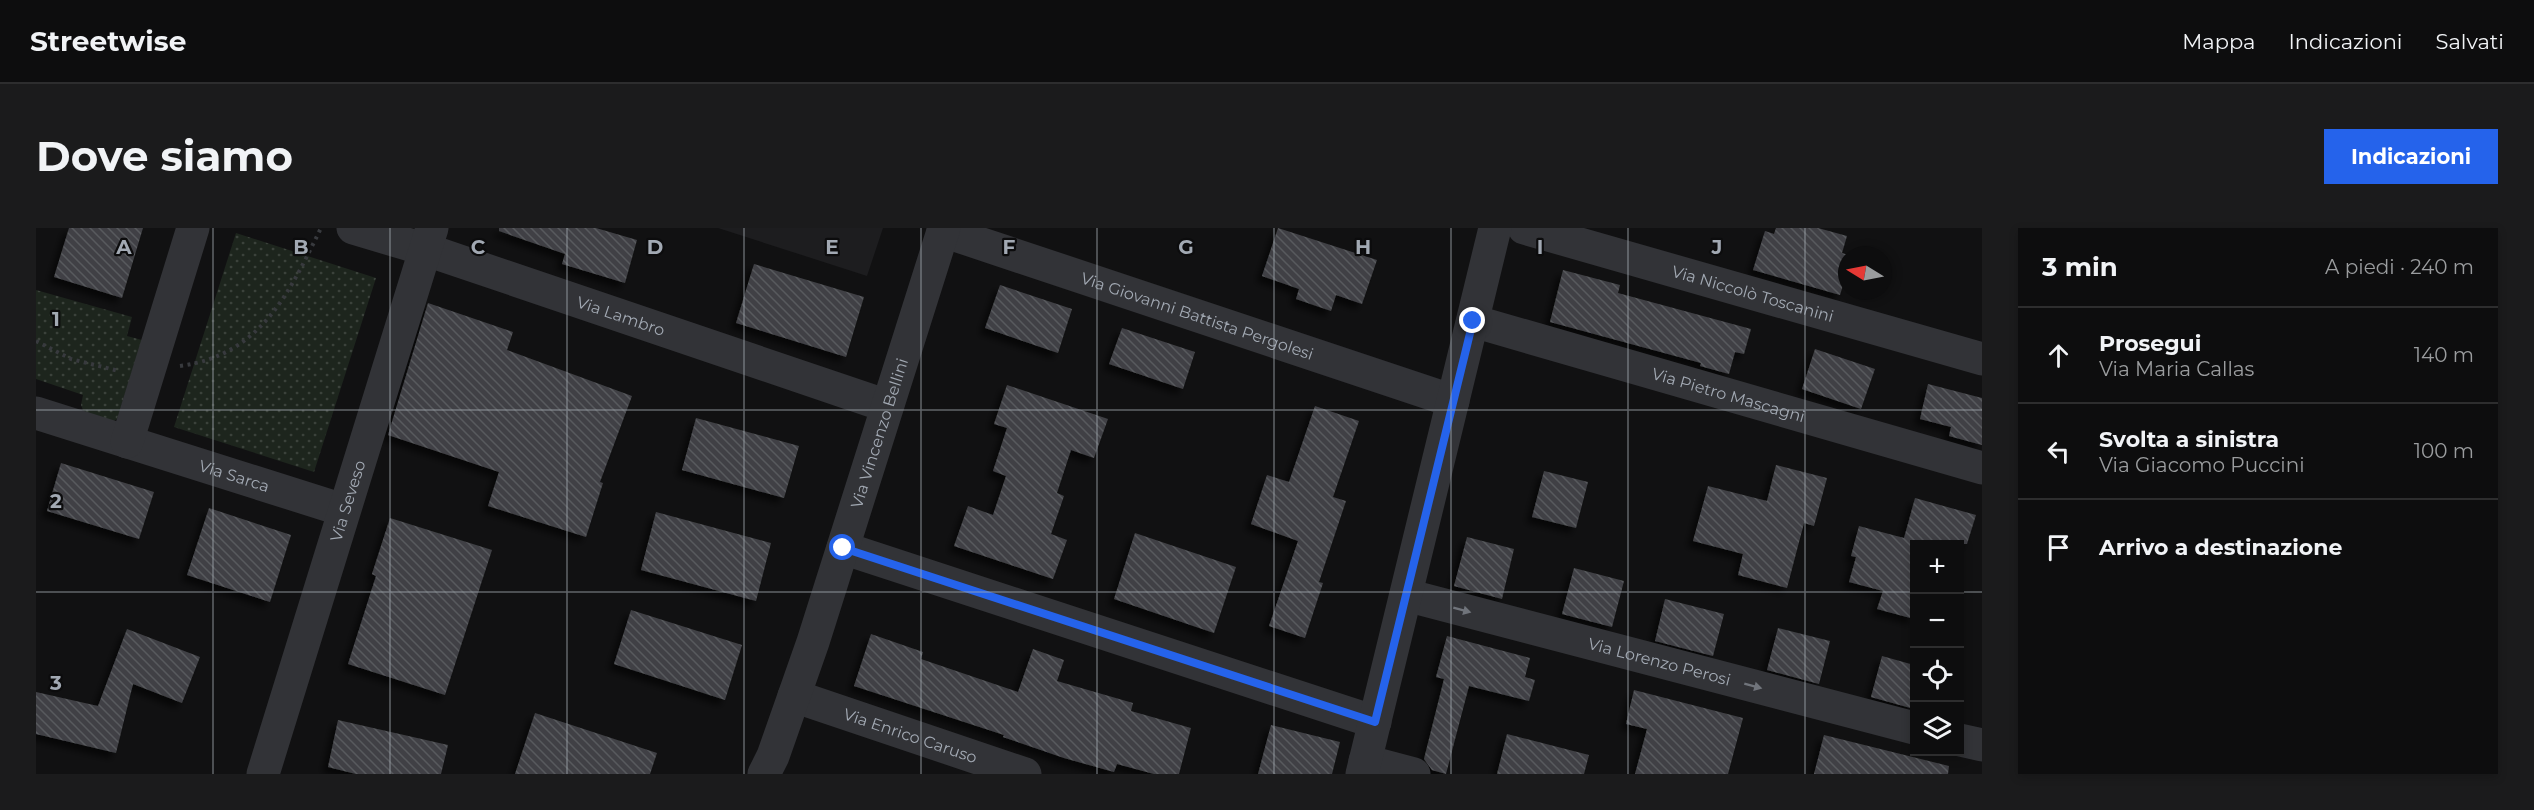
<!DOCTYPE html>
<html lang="it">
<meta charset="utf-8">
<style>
:root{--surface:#0d0d0e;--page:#1b1b1c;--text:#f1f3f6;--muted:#9a9c9e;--line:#2d2d2e;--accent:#2563eb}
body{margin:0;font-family:Montserrat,sans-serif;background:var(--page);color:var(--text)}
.controls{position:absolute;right:18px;bottom:18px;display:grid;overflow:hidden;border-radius:0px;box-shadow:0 3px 9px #0003}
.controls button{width:54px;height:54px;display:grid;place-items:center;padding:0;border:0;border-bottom:2px solid var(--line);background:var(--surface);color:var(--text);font:30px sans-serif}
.compass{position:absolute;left:1802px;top:18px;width:54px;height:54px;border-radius:50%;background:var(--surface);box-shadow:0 3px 9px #0003;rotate:280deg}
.stop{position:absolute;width:18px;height:18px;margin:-14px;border:4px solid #2563eb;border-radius:50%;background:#fff}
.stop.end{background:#2563eb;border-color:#fff;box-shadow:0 2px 6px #0008}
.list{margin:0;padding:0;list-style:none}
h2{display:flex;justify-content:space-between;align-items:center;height:78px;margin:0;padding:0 24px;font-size:26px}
h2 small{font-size:20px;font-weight:400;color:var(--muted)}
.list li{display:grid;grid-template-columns:39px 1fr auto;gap:18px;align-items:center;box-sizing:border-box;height:96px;padding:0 24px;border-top:2px solid var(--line)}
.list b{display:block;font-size:22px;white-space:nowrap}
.list p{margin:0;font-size:20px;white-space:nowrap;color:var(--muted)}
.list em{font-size:20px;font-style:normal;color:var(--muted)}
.icon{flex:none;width:33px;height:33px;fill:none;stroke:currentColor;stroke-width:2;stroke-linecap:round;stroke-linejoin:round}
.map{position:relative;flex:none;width:1946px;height:546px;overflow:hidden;border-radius:0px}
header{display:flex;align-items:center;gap:36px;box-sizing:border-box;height:84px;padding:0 30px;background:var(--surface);border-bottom:2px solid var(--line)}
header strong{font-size:28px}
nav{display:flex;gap:33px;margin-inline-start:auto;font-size:21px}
.intro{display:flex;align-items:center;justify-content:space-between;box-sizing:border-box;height:144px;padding:0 36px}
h1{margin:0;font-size:42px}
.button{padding:15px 27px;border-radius:0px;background:var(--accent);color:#fff;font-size:21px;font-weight:700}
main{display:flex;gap:36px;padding:0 36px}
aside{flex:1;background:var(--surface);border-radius:0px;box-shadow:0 3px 9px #0003}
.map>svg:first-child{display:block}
.built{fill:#1d1d1f}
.grass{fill:url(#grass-dots)}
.building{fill:url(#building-back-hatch);filter:url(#shadow)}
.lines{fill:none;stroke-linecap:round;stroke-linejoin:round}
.path{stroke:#383a3e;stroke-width:4;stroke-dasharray:3 4.5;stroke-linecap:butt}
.minor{stroke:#323337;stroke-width:33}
.oneway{fill:#70747b}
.route{stroke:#2563eb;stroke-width:8}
.grid{fill:none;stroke:#a2a9b3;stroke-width:1.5;stroke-opacity:0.55}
.labels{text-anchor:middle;stroke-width:4.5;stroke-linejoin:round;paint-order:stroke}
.street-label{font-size:16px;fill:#a2a9b3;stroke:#0c0c0d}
.grid-label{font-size:20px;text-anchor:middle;font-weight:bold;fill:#a2a9b3;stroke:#0c0c0d;stroke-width:4.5;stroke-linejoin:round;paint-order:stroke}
</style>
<header>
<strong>Streetwise</strong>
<nav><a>Mappa</a><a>Indicazioni</a><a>Salvati</a></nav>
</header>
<div class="intro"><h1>Dove siamo</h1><a class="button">Indicazioni</a></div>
<main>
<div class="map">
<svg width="1946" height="546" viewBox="0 0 1946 546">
<defs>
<pattern id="grass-dots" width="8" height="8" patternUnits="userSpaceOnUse" patternTransform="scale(1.5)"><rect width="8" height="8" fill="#1d251d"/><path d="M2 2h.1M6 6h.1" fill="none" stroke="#3b423b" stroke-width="1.8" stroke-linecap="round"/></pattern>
<pattern id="building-back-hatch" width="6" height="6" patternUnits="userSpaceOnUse" patternTransform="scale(1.5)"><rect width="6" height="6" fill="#404145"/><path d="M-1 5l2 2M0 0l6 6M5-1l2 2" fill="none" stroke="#585a5d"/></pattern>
<filter id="shadow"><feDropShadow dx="-5.5" dy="5.5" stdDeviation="3" flood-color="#0009"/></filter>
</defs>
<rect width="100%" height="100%" fill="#111112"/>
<path class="built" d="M 682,0 L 847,0 L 831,48 Z"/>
<path class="grass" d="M 200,5 L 340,50 L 278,244 L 138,199 Z
M 0,62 L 96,89 L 91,108 L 106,112 L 81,191 L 74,195 L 49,187 L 45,177 L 47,167 L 0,151 Z"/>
<path class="building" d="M 33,0 L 107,0 L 86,70 L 18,49 Z
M 463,0 L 560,0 L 601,12 L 589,55 L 526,36 L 529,26 L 463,3 Z
M 1242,0 L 1341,32 L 1326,76 L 1300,67 L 1295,83 L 1260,71 L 1263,61 L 1226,48 Z
M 1740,0 L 1782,0 L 1811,8 L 1806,25 L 1813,27 L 1811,44 L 1804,67 L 1717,42 L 1729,3 L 1738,6 Z
M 718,36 L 828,69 L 810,129 L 700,95 Z
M 1527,42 L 1584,57 L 1582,65 L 1715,101 L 1708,126 L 1699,124 L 1693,146 L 1664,138 L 1665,135 L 1514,94 Z
M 964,57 L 1036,81 L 1022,125 L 949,100 Z
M 392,75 L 477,104 L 471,122 L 596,168 L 564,254 L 567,255 L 550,309 L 452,278 L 463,244 L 352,207 Z
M 1086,100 L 1159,124 L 1147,161 L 1073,136 Z
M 1779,121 L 1839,141 L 1825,181 L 1766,161 Z
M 1892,156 L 1946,170 L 1946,217 L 1913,208 L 1915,199 L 1884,191 Z
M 971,157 L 1072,191 L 1058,230 L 1035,222 L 1021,265 L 1028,268 L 1015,306 L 1031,312 L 1017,351 L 918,318 L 932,278 L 957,287 L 970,248 L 957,243 L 971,200 L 958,196 Z
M 1279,178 L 1323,193 L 1297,269 L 1310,273 L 1283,354 L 1287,355 L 1269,410 L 1233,398 L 1262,313 L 1215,296 L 1231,247 L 1253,254 Z
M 660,190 L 763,218 L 748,270 L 646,242 Z
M 25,235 L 118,264 L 103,311 L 11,283 Z
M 1740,237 L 1791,250 L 1778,298 L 1768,295 L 1751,360 L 1702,347 L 1707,326 L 1657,313 L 1672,258 L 1731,273 Z
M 1508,243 L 1552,254 L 1540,300 L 1496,289 Z
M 1879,270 L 1940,287 L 1931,316 L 1878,316 L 1878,391 L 1841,381 L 1847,363 L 1813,354 L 1820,329 L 1815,328 L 1823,298 L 1868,310 Z
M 173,280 L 255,307 L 234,374 L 151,347 Z
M 620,284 L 735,315 L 720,373 L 605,342 Z
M 354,290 L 456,322 L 409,467 L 312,436 L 340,348 L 336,346 Z
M 1099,305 L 1200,339 L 1178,405 L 1078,371 Z
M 1431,309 L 1478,321 L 1466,371 L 1418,358 Z
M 1538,340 L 1588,353 L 1576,399 L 1526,386 Z
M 1629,371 L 1688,386 L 1677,428 L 1619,413 Z
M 595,382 L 706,417 L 689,472 L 578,436 Z
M 1742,400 L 1794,413 L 1783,456 L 1731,442 Z
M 91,401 L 164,429 L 146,475 L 97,456 L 80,525 L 0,506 L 0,464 L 62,478 Z
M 835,406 L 887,424 L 885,431 L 982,464 L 997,421 L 1028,432 L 1021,453 L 1097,475 L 1095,483 L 1155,500 L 1143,546 L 1118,546 L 1081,536 L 1078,544 L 1028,530 L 967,509 L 968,507 L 818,458 Z
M 1411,408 L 1494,430 L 1489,449 L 1499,452 L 1493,473 L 1433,458 L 1410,546 L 1396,542 L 1388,531 L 1408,451 L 1400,449 Z
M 1846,428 L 1878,437 L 1878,481 L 1835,469 Z
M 1598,462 L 1707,490 L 1692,546 L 1599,546 L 1611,501 L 1590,496 Z
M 499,485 L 621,525 L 614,546 L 479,546 Z
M 302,492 L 412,517 L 405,546 L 320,546 L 292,539 Z
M 1235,497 L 1304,514 L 1296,546 L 1222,546 Z
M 1471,506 L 1553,527 L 1548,546 L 1461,546 Z
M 1788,507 L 1913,538 L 1912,546 L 1778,546 Z"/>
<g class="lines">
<path class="path" d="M 0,113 L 35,131 L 83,143
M 144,138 C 225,127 253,65 285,0"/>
<g class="minor">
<path id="s1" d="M 317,0 L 391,22 L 851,178"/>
<path id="s2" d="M 1488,0 L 1946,131"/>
<path id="s3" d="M 907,3 L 1417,173"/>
<path id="s4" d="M 1437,93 L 1946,240"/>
<path id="s5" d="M 0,185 L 307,282"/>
<path d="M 91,214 L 157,0"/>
<path d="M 807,320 L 1339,494"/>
<path id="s6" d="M 1370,367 L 1878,500"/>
<path id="s7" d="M 758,468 L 989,546"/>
<path d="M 1924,512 L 1946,517"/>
<path d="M 1329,533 L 1378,546"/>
<path id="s8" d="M 227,546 L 396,0"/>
<path id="s9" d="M 728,546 L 737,528 L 777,414 L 908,0"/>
<path d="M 1326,546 L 1459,0"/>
</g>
</g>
<defs><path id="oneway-solid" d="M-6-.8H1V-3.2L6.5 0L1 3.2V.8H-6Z" transform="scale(1.5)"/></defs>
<g class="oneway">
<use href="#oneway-solid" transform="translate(1426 382) rotate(15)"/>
<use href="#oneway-solid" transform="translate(1717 458) rotate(15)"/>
</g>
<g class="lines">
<path class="route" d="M 807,320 L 1339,494 L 1437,93"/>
</g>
<path class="grid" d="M 177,0 L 177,546M 354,0 L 354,546M 531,0 L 531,546M 708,0 L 708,546M 885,0 L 885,546M 1061,0 L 1061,546M 1238,0 L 1238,546M 1415,0 L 1415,546M 1592,0 L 1592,546M 1769,0 L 1769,546M 0,182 L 1946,182M 0,364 L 1878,364M 1924,364 L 1946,364"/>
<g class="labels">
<g class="street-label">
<text dy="6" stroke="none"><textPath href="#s2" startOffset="238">Via Niccolò Toscanini</textPath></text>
<text dy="6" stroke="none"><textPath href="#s1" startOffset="282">Via Lambro</textPath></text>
<text dy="6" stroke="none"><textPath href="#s3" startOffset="268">Via Giovanni Battista Pergolesi</textPath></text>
<text dy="6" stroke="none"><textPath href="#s4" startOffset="266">Via Pietro Mascagni</textPath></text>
<text dy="6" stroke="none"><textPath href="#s9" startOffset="360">Via Vincenzo Bellini</textPath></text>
<text dy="6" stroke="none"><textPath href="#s5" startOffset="208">Via Sarca</textPath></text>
<text dy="6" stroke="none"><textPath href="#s8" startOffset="286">Via Seveso</textPath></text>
<text dy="6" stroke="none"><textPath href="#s6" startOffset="262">Via Lorenzo Perosi</textPath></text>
<text dy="6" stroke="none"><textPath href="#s7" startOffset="123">Via Enrico Caruso</textPath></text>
</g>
</g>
<g class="grid-label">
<text x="88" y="26">A</text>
<text x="265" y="26">B</text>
<text x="442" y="26">C</text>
<text x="619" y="26">D</text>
<text x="796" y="26">E</text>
<text x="973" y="26">F</text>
<text x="1150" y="26">G</text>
<text x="1327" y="26">H</text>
<text x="1504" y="26">I</text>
<text x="1681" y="26">J</text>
<text x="20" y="98">1</text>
<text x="20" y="280">2</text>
<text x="20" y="462">3</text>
</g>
</svg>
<div class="controls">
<button>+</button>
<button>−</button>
<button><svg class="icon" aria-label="locate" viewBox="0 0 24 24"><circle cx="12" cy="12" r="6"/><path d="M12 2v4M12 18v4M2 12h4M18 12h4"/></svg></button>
<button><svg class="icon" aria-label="layers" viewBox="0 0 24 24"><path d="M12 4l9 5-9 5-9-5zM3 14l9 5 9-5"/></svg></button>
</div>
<svg class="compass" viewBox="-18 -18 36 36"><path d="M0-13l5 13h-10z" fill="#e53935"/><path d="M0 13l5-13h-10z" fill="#9a9c9e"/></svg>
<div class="stop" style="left:807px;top:320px"></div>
<div class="stop end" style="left:1437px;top:93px"></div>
</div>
<aside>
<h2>3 min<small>A piedi · 240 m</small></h2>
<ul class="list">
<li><svg class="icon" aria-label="ahead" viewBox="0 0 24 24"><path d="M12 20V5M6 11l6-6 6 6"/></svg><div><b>Prosegui</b><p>Via Maria Callas</p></div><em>140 m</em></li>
<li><svg class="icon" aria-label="left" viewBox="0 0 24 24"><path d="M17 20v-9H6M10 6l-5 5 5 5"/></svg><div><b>Svolta a sinistra</b><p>Via Giacomo Puccini</p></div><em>100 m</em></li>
<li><svg class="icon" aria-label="arrive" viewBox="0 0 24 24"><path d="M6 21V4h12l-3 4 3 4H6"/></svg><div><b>Arrivo a destinazione</b></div></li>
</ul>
</aside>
</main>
